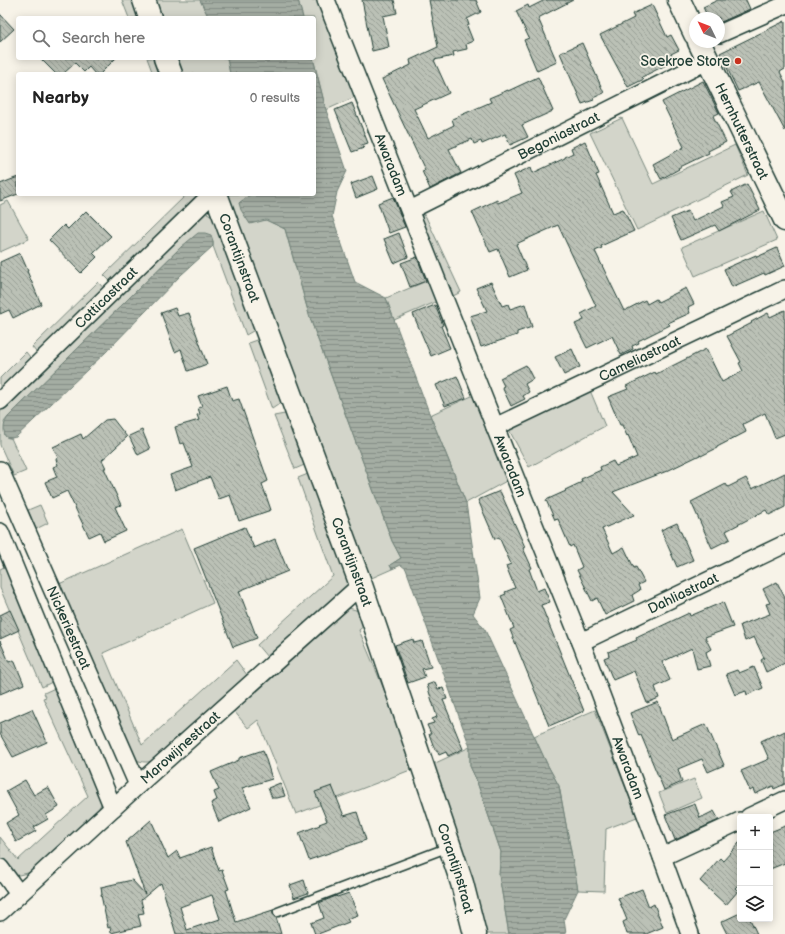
<!DOCTYPE html>
<meta charset="utf-8">
<style>
:root{--surface:#fff;--page:#f2f2f2;--text:#222;--muted:#767676;--line:#e0e0e0}
body{margin:0;font-family:"Balsamiq Sans",sans-serif;background:var(--page);color:var(--text)}
.controls{position:absolute;right:12px;bottom:12px;display:grid;overflow:hidden;border-radius:4px;box-shadow:0 2px 10px #0003}
.controls button{width:36px;height:36px;display:grid;place-items:center;padding:0;border:0;border-bottom:1px solid var(--line);background:var(--surface);color:var(--text);font:20px sans-serif}
.compass{position:absolute;left:689px;top:12px;width:36px;height:36px;border-radius:50%;background:var(--surface);box-shadow:0 2px 10px #0003;rotate:313deg}
.list{margin:0;padding:0;list-style:none}
h2{display:flex;justify-content:space-between;align-items:center;height:52px;margin:0;padding:0 16px;font-size:17px}
h2 small{font-size:13px;font-weight:400;color:var(--muted)}
.icon{flex:none;width:22px;height:22px;fill:none;stroke:currentColor;stroke-width:2;stroke-linecap:round;stroke-linejoin:round}
.map{position:relative;flex:none;width:785px;height:934px;overflow:hidden}
.search{position:absolute;background:var(--surface);box-shadow:0 2px 10px #0003;left:16px;top:16px;width:300px;height:44px;display:flex;align-items:center;gap:10px;box-sizing:border-box;padding:0 14px;border-radius:4px;color:var(--muted);font-size:15px}
.panel{position:absolute;background:var(--surface);box-shadow:0 2px 10px #0003;left:16px;top:72px;width:300px;height:124px;border-radius:4px}
.map>svg:first-child{display:block}
.green{fill:#d3d5ca;stroke:#79897f}
.water{fill:url(#water-rules);stroke:#6f8077}
.building{fill:url(#building-back-hatch);stroke:#1f3d34;fill-rule:evenodd}
.lines{fill:none;stroke-linecap:round;stroke-linejoin:round}
.lane-casing{stroke:#1f3d34;stroke-width:11}
.street-casing{stroke:#1f3d34;stroke-width:20}
.secondary-casing{stroke:#1f3d34;stroke-width:25}
.lane{stroke:#f7f3e8;stroke-width:8}
.street{stroke:#f7f3e8;stroke-width:17}
.secondary{stroke:#f7f3e8;stroke-width:22}
.poi-dot{fill:#c8321e;stroke:#f7f3e8;stroke-width:1.5}
.labels{text-anchor:middle;stroke-width:3.5;stroke-linejoin:round;paint-order:stroke}
.poi-label{font-size:14px;fill:#1f3d34;stroke:#f7f3e8;text-anchor:end}
.street-label{font-size:14px;fill:#1f3d34;stroke:#f7f3e8}
</style>
<div class="map">
<svg width="785" height="934" viewBox="0 0 785 934">
<defs>
<pattern id="water-rules" width="6" height="5" patternUnits="userSpaceOnUse"><rect width="6" height="5" fill="#a4ada3"/><path d="M0 2.5h6" fill="none" stroke="#858e86"/></pattern>
<pattern id="building-back-hatch" width="6" height="6" patternUnits="userSpaceOnUse"><rect width="6" height="6" fill="#bbc1b6"/><path d="M-1 5l2 2M0 0l6 6M5-1l2 2" fill="none" stroke="#979e95"/></pattern>
</defs>
<rect width="100%" height="100%" fill="#f7f3e8"/>
<filter id="ink" filterUnits="userSpaceOnUse"><feTurbulence type="fractalNoise" baseFrequency=".025" numOctaves="2"/><feDisplacementMap in="SourceGraphic" scale="8" xChannelSelector="R" yChannelSelector="G"/><feConvolveMatrix kernelMatrix="1 2 1 2 8 2 1 2 1" color-interpolation-filters="sRGB"/></filter>
<g filter="url(#ink)">
<path class="green" d="M 122,0 L 138,0 L 145,18 L 129,18 Z
M 150,0 L 200,0 L 209,18 L 157,18 Z
M 298,0 L 322,0 L 357,96 L 326,110 L 313,58 L 314,18 L 303,18 Z
M 147,58 L 160,58 L 166,74 L 153,74 Z
M 172,58 L 227,58 L 230,74 L 178,74 Z
M 622,118 L 653,184 L 735,145 L 748,175 L 668,214 L 668,215 L 637,230 L 590,133 Z
M 187,194 L 202,194 L 111,282 L 104,275 Z
M 223,194 L 251,194 L 239,203 L 266,220 L 285,229 L 310,318 L 392,541 L 401,558 L 390,565 L 392,569 L 367,580 Z
M 8,201 L 29,239 L 0,252 L 0,205 Z
M 764,211 L 777,240 L 695,276 L 682,247 Z
M 205,212 L 217,218 L 258,328 L 246,335 L 213,246 L 213,241 L 181,247 L 8,417 L 4,422 L 7,437 L 11,438 L 26,471 L 14,476 L 0,445 L 0,405 Z
M 425,215 L 461,292 L 451,297 L 417,218 Z
M 429,280 L 438,301 L 394,320 L 386,298 Z
M 98,282 L 107,292 L 40,357 L 32,347 Z
M 262,338 L 285,400 L 272,409 L 248,343 Z
M 26,352 L 34,362 L 0,396 L 0,378 Z
M 589,388 L 605,426 L 529,467 L 508,428 Z
M 474,395 L 510,479 L 466,503 L 430,415 Z
M 290,413 L 309,463 L 295,469 L 274,416 Z
M 313,472 L 349,582 L 345,589 L 267,657 L 257,645 L 333,576 L 298,478 Z
M 40,505 L 48,523 L 36,529 L 28,510 Z
M 182,529 L 213,603 L 103,653 L 142,745 L 236,660 L 247,675 L 153,761 C 145,763 141,762 134,759 L 59,584 Z
M 8,565 L 56,680 L 42,687 L 0,588 L 0,569 Z
M 349,608 L 359,611 L 365,625 L 359,630 L 388,699 L 413,769 L 296,814 L 258,720 L 248,728 L 234,711 L 344,609 Z
M 57,687 L 102,802 L 99,808 L 34,870 L 28,873 L 14,876 L 0,860 L 0,837 L 18,860 L 88,796 L 43,698 L 46,697 L 44,693 Z
M 595,710 L 637,817 L 606,829 L 604,891 L 578,890 L 559,786 L 547,764 L 534,736 Z
M 470,747 L 470,766 L 476,779 L 501,852 L 499,875 L 509,934 L 481,934 L 429,766 Z
M 694,779 L 702,798 L 667,813 L 659,793 Z"/>
<path class="water" d="M 200,0 L 298,0 L 303,18 L 209,18 Z
M 227,58 L 313,58 L 326,110 L 347,171 L 337,192 L 332,216 L 355,282 L 386,298 L 430,415 L 466,503 L 480,598 L 473,614 L 485,630 L 547,764 L 559,786 L 578,890 L 564,919 L 566,934 L 509,934 L 499,875 L 501,852 L 476,779 L 470,766 L 470,747 L 406,569 L 401,565 L 392,569 L 390,565 L 401,558 L 392,541 L 310,318 L 285,229 L 266,220 L 250,224 L 241,210 L 239,203 L 251,194 L 314,194 L 314,74 L 230,74 Z
M 198,233 L 205,233 L 211,235 L 213,241 L 213,246 L 181,275 L 106,352 L 16,437 C 12,438 8,439 5,436 C 3,428 4,423 8,417 L 181,247 Z"/>
<path class="building" d="M 362,0 L 394,0 L 397,13 L 383,16 L 389,47 L 372,51 Z
M 429,0 L 476,0 L 481,12 L 467,19 L 469,25 L 467,26 L 473,41 L 466,44 L 467,49 L 453,52 L 454,56 L 434,60 L 449,93 L 414,109 L 428,138 L 454,125 L 452,119 L 491,102 L 489,98 L 508,90 L 508,91 L 538,77 L 553,111 L 522,125 L 528,137 L 510,145 L 505,134 L 482,144 L 481,141 L 474,144 L 472,139 L 449,149 L 461,173 L 430,189 L 422,171 L 425,170 L 382,79 L 411,65 L 410,60 L 438,47 Z
M 545,0 L 573,0 L 538,18 L 557,62 L 537,71 L 524,40 L 529,38 L 516,11 L 528,5 L 529,8 Z
M 718,0 L 746,0 L 750,9 L 719,23 L 719,18 L 708,18 L 703,7 Z
M 652,5 L 667,37 L 671,35 L 679,50 L 671,54 L 673,59 L 667,61 L 668,64 L 642,77 L 644,79 L 628,87 L 600,35 L 634,18 L 632,14 Z
M 0,14 L 14,29 L 0,42 Z
M 785,21 L 785,69 L 780,72 L 785,82 L 785,131 L 759,82 L 738,91 L 720,53 Z
M 582,43 L 604,93 L 593,98 L 594,100 L 582,104 L 560,53 Z
M 40,58 L 116,58 L 100,74 L 95,74 L 89,67 L 84,72 L 75,63 L 63,74 L 56,74 Z
M 703,81 L 719,113 L 713,116 L 726,142 L 708,151 L 709,153 L 678,168 L 679,169 L 661,179 L 653,164 L 684,147 L 662,102 Z
M 352,103 L 368,143 L 362,145 L 364,148 L 352,152 L 335,110 Z
M 585,141 L 599,174 L 596,175 L 613,213 L 623,209 L 634,231 L 601,246 L 602,248 L 595,251 L 624,311 L 645,300 L 647,304 L 656,299 L 658,302 L 686,288 L 694,304 L 688,307 L 690,313 L 668,323 L 670,325 L 638,341 L 639,343 L 632,346 L 633,349 L 621,355 L 612,336 L 587,348 L 575,324 L 584,320 L 581,314 L 596,306 L 558,225 L 516,244 L 527,270 L 510,277 L 498,249 L 490,252 L 472,212 L 497,200 L 498,203 L 522,193 L 514,175 L 531,167 L 533,173 L 565,158 L 565,157 L 573,153 L 571,148 Z
M 373,176 L 378,189 L 356,198 L 351,184 Z
M 18,177 L 18,194 L 0,201 L 0,184 Z
M 747,184 L 760,210 L 719,231 L 715,225 L 681,240 L 671,218 L 688,211 L 693,221 L 724,206 L 722,202 L 734,197 L 731,192 Z
M 393,197 L 405,227 L 389,233 L 378,203 Z
M 86,211 L 111,236 L 93,253 L 97,257 L 81,273 L 49,240 L 64,225 L 68,229 Z
M 399,233 L 408,257 L 394,263 L 384,239 Z
M 777,248 L 785,266 L 765,275 L 764,273 L 732,287 L 724,269 L 756,255 L 757,257 Z
M 20,253 L 28,271 L 27,271 L 41,304 L 13,318 L 9,310 L 0,314 L 0,262 Z
M 417,257 L 426,281 L 410,287 L 401,263 Z
M 491,282 L 502,306 L 508,304 L 510,309 L 525,304 L 532,327 L 517,332 L 517,335 L 481,347 L 470,316 L 487,311 L 476,288 Z
M 435,305 L 443,325 L 441,326 L 450,348 L 431,356 L 413,314 Z
M 175,308 L 178,316 L 189,313 L 207,364 L 188,371 L 181,349 L 175,352 L 161,313 Z
M 785,310 L 785,434 L 775,438 L 765,413 L 743,424 L 746,432 L 717,447 L 717,448 L 701,456 L 700,455 L 667,471 L 613,492 L 634,515 L 602,529 L 613,553 L 624,547 L 634,568 L 636,567 L 644,582 L 638,585 L 640,590 L 632,595 L 634,601 L 605,615 L 597,598 L 592,601 L 577,570 L 582,567 L 573,545 L 570,547 L 558,519 L 555,520 L 546,500 L 566,491 L 565,490 L 582,482 L 581,479 L 601,470 L 600,467 L 613,461 L 616,466 L 637,457 L 628,435 L 627,436 L 622,425 L 620,425 L 608,397 L 628,389 L 626,386 L 655,372 L 656,374 L 706,349 L 722,382 L 743,371 L 739,363 L 741,362 L 727,336 L 752,323 L 751,322 L 768,313 L 770,317 Z
M 572,349 L 580,367 L 564,375 L 555,357 Z
M 526,365 L 533,379 L 525,384 L 529,392 L 523,396 L 525,399 L 511,406 L 502,387 L 504,386 L 500,378 Z
M 457,376 L 466,398 L 445,406 L 436,385 Z
M 227,386 L 232,401 L 239,399 L 268,481 L 262,484 L 271,510 L 239,521 L 230,495 L 219,499 L 210,477 L 175,490 L 170,475 L 193,467 L 184,443 L 180,444 L 175,427 L 199,420 L 197,415 L 200,414 L 198,408 L 202,406 L 198,396 Z
M 113,419 L 127,437 L 102,460 L 106,468 L 104,468 L 121,505 L 115,507 L 126,531 L 104,541 L 100,532 L 89,537 L 67,491 L 52,498 L 45,482 L 57,477 L 53,467 L 58,465 L 56,459 L 58,458 L 53,447 L 81,434 L 83,439 L 105,420 Z
M 142,430 L 150,449 L 138,455 L 129,436 Z
M 785,473 L 785,507 L 769,515 L 766,510 L 726,531 L 730,539 L 712,548 L 691,502 L 726,484 L 728,487 L 746,478 L 752,489 Z
M 500,491 L 525,547 L 523,548 L 532,568 L 529,569 L 537,591 L 544,588 L 550,602 L 541,605 L 584,711 L 549,726 L 510,630 L 514,628 L 501,596 L 506,594 L 505,592 L 515,588 L 506,566 L 511,564 L 499,537 L 495,539 L 478,500 Z
M 677,523 L 693,560 L 677,567 L 661,530 Z
M 245,527 L 254,548 L 275,539 L 288,571 L 239,591 L 257,638 L 233,647 L 194,548 Z
M 777,582 L 785,598 L 785,663 L 766,672 L 761,660 L 764,658 L 754,637 L 745,641 L 740,625 L 770,614 L 766,604 L 770,603 L 763,589 Z
M 723,602 L 733,627 L 705,637 L 711,649 L 706,652 L 710,666 L 697,669 L 692,648 L 662,662 L 670,680 L 655,687 L 659,698 L 647,703 L 634,671 L 613,680 L 604,658 L 609,656 L 608,652 L 637,640 L 636,638 L 689,613 L 690,616 Z
M 10,610 L 19,630 L 0,639 L 0,615 Z
M 413,639 L 414,643 L 422,641 L 431,667 L 422,669 L 425,677 L 408,683 L 395,645 Z
M 0,641 L 9,662 L 14,660 L 24,684 L 0,694 Z
M 754,667 L 763,688 L 747,695 L 746,691 L 735,695 L 726,674 L 737,670 L 739,673 Z
M 435,682 L 438,689 L 443,688 L 447,699 L 443,700 L 463,749 L 448,756 L 446,752 L 439,755 L 437,750 L 435,750 L 429,734 L 431,734 L 427,725 L 434,723 L 432,719 L 437,717 L 427,685 Z
M 658,702 L 669,732 L 672,739 L 706,724 L 724,765 L 708,772 L 702,759 L 678,769 L 682,782 L 664,790 L 641,735 L 639,736 L 630,713 Z
M 32,709 L 47,742 L 13,757 L 0,734 L 0,723 Z
M 785,731 L 785,784 L 774,789 L 773,786 L 755,794 L 753,789 L 750,791 L 741,771 L 769,759 L 761,741 L 778,733 L 779,734 Z
M 263,750 L 272,779 L 242,788 L 251,807 L 219,822 L 211,803 L 217,800 L 214,792 L 219,790 L 211,772 L 239,760 L 239,758 Z
M 25,780 L 34,795 L 48,787 L 59,807 L 46,815 L 48,819 L 34,827 L 36,831 L 16,842 L 6,823 L 19,815 L 6,791 Z
M 280,783 L 285,796 L 277,798 L 272,798 L 268,788 Z
M 332,786 L 344,816 L 357,812 L 366,840 L 309,860 L 299,833 L 320,825 L 319,824 L 327,821 L 315,792 Z
M 695,804 L 700,818 L 714,811 L 719,820 L 675,840 L 665,815 Z
M 151,820 L 168,858 L 177,851 L 180,858 L 211,847 L 219,871 L 222,870 L 229,889 L 226,890 L 236,922 L 273,910 L 273,914 L 276,917 L 281,934 L 176,934 L 161,883 L 141,900 L 144,913 L 138,914 L 141,926 L 111,933 L 110,927 L 108,928 L 101,895 L 102,895 L 101,887 L 132,880 L 145,894 L 126,842 ZM 212,895 L 220,919 L 187,930 L 180,907 Z
M 785,826 L 785,863 L 770,869 L 770,832 Z
M 740,842 L 740,883 L 735,888 L 738,891 L 726,905 L 700,881 L 720,858 L 723,861 Z
M 304,880 L 308,893 L 294,898 L 290,885 Z
M 642,889 L 649,907 L 654,904 L 663,927 L 646,934 L 627,934 L 623,922 L 627,920 L 618,898 Z
M 349,893 L 358,915 L 347,919 L 349,922 L 318,934 L 315,934 L 311,923 L 324,918 L 319,903 L 336,896 L 337,897 Z
M 740,913 L 740,919 L 750,919 L 757,934 L 727,934 L 721,922 Z"/>
<g class="lines">
<g class="lane-casing">
<path id="lane" d="M 278,912 L 449,847"/>
</g>
<g class="street-casing">
<g id="street">
<path id="s1" d="M 326,0 L 495,427 L 581,642 L 662,857 L 690,934"/>
<path d="M 719,34 L 785,5"/>
<path id="s2" d="M 410,210 L 707,61"/>
<path id="s3" d="M 0,401 L 212,194"/>
<path id="s4" d="M 495,427 L 785,289"/>
<path id="s5" d="M 0,470 L 138,785"/>
<path d="M 0,532 L 113,808"/>
<path id="s6" d="M 581,642 L 785,544"/>
<path d="M 749,817 L 785,800"/>
<path d="M 662,857 L 740,821"/>
<path d="M 0,868 L 19,894"/>
<path id="s7" d="M 0,912 L 138,785 L 361,585"/>
</g>
</g>
<g class="secondary-casing">
<g id="secondary">
<path d="M 144,0 L 150,18"/>
<path d="M 679,0 L 695,34"/>
<path id="s8" d="M 699,42 L 785,220"/>
<path d="M 165,58 L 171,74"/>
<path id="s9" d="M 216,194 L 361,585 L 425,773 L 462,883 L 475,934"/>
</g>
</g>
<use href="#lane" class="lane"/>
<use href="#street" class="street"/>
<use href="#secondary" class="secondary"/>
</g>
</g>
<circle class="poi-dot" cx="738" cy="61" r="4"/>
<g class="labels">
<g class="poi-label">
<text x="730" y="66">Soekroe Store</text>
</g>
<g class="street-label">
<text dy="5" stroke="none"><textPath href="#s8" startOffset="99">Hernhutterstraat</textPath></text>
<text dy="5" stroke="none"><textPath href="#s2" startOffset="166">Begoniastraat</textPath></text>
<text dy="5" stroke="none"><textPath href="#s1" startOffset="177">Awaradam</textPath></text>
<text dy="5" stroke="none"><textPath href="#s9" startOffset="68">Corantijnstraat</textPath></text>
<text dy="5" stroke="none"><textPath href="#s3" startOffset="148">Cotticastraat</textPath></text>
<text dy="5" stroke="none"><textPath href="#s4" startOffset="160">Cameliastraat</textPath></text>
<text dy="5" stroke="none"><textPath href="#s1" startOffset="501">Awaradam</textPath></text>
<text dy="5" stroke="none"><textPath href="#s9" startOffset="392">Corantijnstraat</textPath></text>
<text dy="5" stroke="none"><textPath href="#s6" startOffset="113">Dahliastraat</textPath></text>
<text dy="5" stroke="none"><textPath href="#s5" startOffset="172">Nickeriestraat</textPath></text>
<text dy="5" stroke="none"><textPath href="#s7" startOffset="244">Marowijnestraat</textPath></text>
<text dy="5" stroke="none"><textPath href="#s1" startOffset="825">Awaradam</textPath></text>
<text dy="5" stroke="none"><textPath href="#s9" startOffset="716">Corantijnstraat</textPath></text>
</g>
</g>
</svg>
<div class="controls">
<button>+</button>
<button>−</button>
<button><svg class="icon" aria-label="layers" viewBox="0 0 24 24"><path d="M12 4l9 5-9 5-9-5zM3 14l9 5 9-5"/></svg></button>
</div>
<svg class="compass" viewBox="-18 -18 36 36"><path d="M0-13l5 13h-10z" fill="#e53935"/><path d="M0 13l5-13h-10z" fill="#767676"/></svg>
<div class="search"><svg class="icon" aria-label="search" viewBox="0 0 24 24"><circle cx="10" cy="10" r="6"/><path d="M15 15l6 6"/></svg>Search here</div>
<section class="panel">
<h2>Nearby<small>0 results</small></h2>
<ul class="list">
</ul>
</section>
</div>
